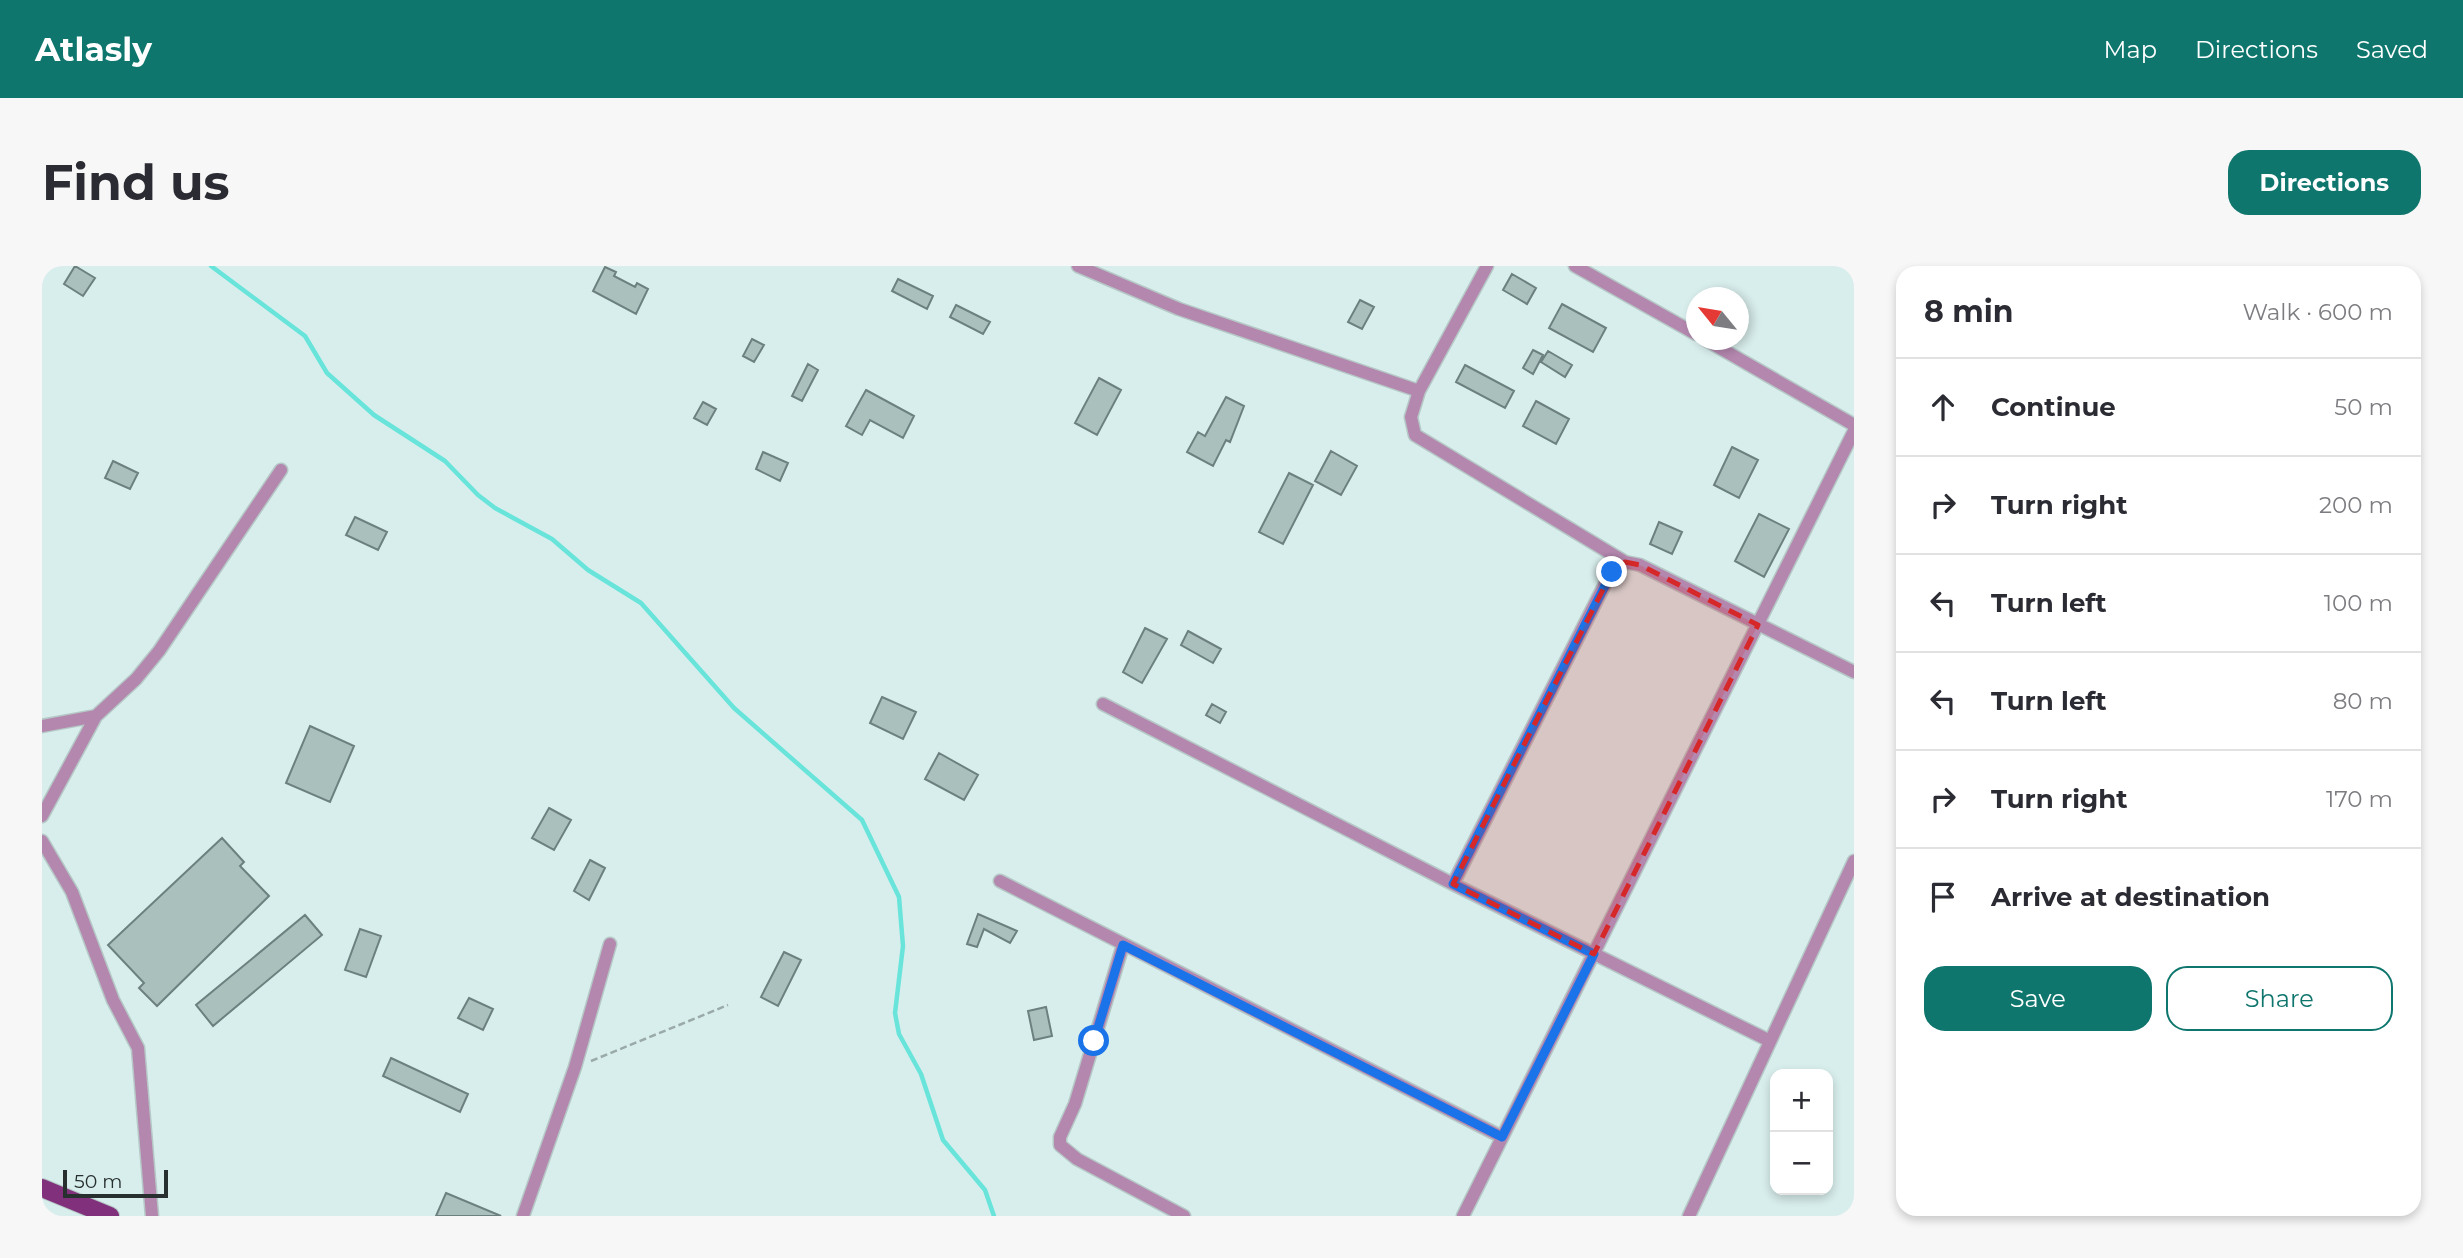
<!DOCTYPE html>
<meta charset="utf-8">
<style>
:root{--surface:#fff;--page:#f7f7f7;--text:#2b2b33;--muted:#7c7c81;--line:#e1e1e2;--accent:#0f766e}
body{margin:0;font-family:Montserrat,sans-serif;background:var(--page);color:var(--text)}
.controls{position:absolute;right:21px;bottom:21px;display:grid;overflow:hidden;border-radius:14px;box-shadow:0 4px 10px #0003}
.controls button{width:63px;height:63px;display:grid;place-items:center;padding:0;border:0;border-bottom:2px solid var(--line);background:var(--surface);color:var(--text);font:35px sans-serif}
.compass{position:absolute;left:1644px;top:21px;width:63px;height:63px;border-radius:50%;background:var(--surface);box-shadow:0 4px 10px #0003;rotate:300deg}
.scale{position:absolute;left:21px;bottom:18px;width:105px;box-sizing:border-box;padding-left:7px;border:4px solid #27302f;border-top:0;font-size:19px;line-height:24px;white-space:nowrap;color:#27302f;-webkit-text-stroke:5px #d8eeec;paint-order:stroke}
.stop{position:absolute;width:21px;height:21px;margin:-16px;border:5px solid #1a73e8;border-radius:50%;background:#fff}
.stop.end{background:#1a73e8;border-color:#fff;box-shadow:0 2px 7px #0008}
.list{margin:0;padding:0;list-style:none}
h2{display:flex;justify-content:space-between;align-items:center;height:91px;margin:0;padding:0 28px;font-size:30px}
h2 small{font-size:23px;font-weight:400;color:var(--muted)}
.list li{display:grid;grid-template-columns:46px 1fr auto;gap:21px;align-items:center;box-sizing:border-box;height:98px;padding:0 28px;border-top:2px solid var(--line)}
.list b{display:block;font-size:26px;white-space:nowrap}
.list em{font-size:23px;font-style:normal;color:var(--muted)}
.actions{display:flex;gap:14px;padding:21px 28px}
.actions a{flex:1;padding:16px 0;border:2px solid var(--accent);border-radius:21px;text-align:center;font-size:24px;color:var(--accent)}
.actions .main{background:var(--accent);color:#fff}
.icon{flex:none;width:38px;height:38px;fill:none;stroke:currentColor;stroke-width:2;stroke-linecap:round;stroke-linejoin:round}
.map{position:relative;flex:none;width:1812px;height:950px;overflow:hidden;border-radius:21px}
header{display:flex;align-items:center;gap:42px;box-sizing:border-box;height:98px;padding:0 35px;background:var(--accent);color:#fff}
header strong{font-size:33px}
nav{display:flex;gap:38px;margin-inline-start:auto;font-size:24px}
.intro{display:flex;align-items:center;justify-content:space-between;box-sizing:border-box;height:168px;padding:0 42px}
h1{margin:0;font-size:49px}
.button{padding:18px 32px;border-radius:21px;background:var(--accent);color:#fff;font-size:24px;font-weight:700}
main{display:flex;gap:42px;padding:0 42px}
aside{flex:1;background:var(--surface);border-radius:21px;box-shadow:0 4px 10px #0003}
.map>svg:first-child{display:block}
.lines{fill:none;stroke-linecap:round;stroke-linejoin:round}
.stream{stroke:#68e4da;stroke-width:4.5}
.building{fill:#aac0bd;stroke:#6c817f;stroke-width:2}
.minor-casing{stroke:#b5c8c6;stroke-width:15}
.primary-casing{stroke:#b5c8c6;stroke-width:20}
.path{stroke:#99aaa8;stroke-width:2.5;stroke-dasharray:7 3.5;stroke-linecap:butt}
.minor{stroke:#b487af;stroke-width:12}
.primary{stroke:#81317c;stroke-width:18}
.route{stroke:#1a73e8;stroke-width:9}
.marked{fill:#d62828;fill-opacity:0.2;stroke:#d62828;stroke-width:5;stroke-dasharray:14 9;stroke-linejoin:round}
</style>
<header>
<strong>Atlasly</strong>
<nav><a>Map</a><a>Directions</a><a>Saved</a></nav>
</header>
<div class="intro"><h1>Find us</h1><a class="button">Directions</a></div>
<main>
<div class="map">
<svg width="1812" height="950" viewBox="0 0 1812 950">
<rect width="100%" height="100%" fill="#d8eeec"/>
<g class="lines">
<path class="stream" d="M 169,0 L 263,70 L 285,107 L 332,149 L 403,195 L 436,229 L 453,242 L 510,273 L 546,304 L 599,337 L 692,442 L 820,554 L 857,631 L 861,680 L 853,747 L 857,768 L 879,808 L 901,874 L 943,924 L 952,950"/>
</g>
<path class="building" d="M 33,0 L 53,12 L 41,30 L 22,18 Z
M 563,1 L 574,6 L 572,10 L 593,21 L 595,17 L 606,23 L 594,48 L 551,25 Z
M 1470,8 L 1494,22 L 1485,38 L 1461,24 Z
M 856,13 L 891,30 L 885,43 L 850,25 Z
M 1318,34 L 1332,41 L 1320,63 L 1306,56 Z
M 1520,38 L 1564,62 L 1551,86 L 1507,62 Z
M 914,39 L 948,56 L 941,68 L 908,51 Z
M 710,73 L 722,79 L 712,96 L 701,90 Z
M 1491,84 L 1501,89 L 1491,108 L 1481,102 Z
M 1506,85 L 1530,99 L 1523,111 L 1499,96 Z
M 766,98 L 776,104 L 760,135 L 750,130 Z
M 1423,99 L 1472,125 L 1463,142 L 1414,116 Z
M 1057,112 L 1079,124 L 1055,169 L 1033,157 Z
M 824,124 L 872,150 L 861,172 L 828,154 L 820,169 L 804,160 Z
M 1184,131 L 1202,140 L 1188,176 L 1184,174 L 1171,200 L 1145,186 L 1156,166 L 1163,170 Z
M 1494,135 L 1527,153 L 1514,178 L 1481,160 Z
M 661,136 L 674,143 L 665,159 L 652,152 Z
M 1690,181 L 1716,194 L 1697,232 L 1672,219 Z
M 1289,185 L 1315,200 L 1299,229 L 1273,215 Z
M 721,186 L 746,197 L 738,215 L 714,203 Z
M 71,195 L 96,207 L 88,223 L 63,212 Z
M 1247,207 L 1271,219 L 1241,278 L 1217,266 Z
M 1717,248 L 1747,263 L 1722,311 L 1693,295 Z
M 313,251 L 345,266 L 336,284 L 304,269 Z
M 1617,256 L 1640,266 L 1630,288 L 1608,278 Z
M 1103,362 L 1125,373 L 1100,417 L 1081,406 Z
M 1146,365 L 1179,383 L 1171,397 L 1139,379 Z
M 840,431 L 874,446 L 861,473 L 828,457 Z
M 1170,438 L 1184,446 L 1178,457 L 1164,449 Z
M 268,460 L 312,480 L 288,536 L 244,517 Z
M 897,487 L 936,509 L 922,534 L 883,513 Z
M 507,542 L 529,554 L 512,584 L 490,572 Z
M 180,572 L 202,596 L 198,600 L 227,630 L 115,740 L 97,722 L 102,717 L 66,679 Z
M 548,594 L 563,602 L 547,634 L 532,625 Z
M 936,648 L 975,665 L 968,677 L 942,663 L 935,681 L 925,678 Z
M 263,649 L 280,669 L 171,760 L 154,739 Z
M 318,663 L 339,670 L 324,711 L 303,704 Z
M 742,686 L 759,694 L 736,740 L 719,731 Z
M 427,732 L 451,743 L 441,764 L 416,752 Z
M 1004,741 L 1010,770 L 992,774 L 986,745 Z
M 349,792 L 426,828 L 418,846 L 341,810 Z
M 404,927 L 459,950 L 394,950 Z"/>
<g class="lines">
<g class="minor-casing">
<path id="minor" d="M 1036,0 L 1137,43 L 1377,125
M 1445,0 L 1377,125 L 1369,151 L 1373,169 L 1583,296
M 1533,0 L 1654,68
M 1664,74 L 1812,159
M 1061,438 L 1411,618 L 1728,775
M 0,460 L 54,450
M 0,550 L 54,450 L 94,413 L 117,385 L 239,204
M 0,575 L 30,626 L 71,734 L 96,782 L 110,950
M 958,615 L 1460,871
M 1411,618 L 1564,316 L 1583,296 L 1598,299 L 1812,406
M 1081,679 L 1033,838 L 1018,871 L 1018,879 L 1035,893 L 1142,950
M 481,950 L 533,801 L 568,678
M 1421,950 L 1812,165
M 1647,950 L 1812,595"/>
</g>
<g class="primary-casing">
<path id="primary" d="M 0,922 L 68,950"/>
</g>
<path class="path" d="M 549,795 L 686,739"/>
<use href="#minor" class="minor"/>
<use href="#primary" class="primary"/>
</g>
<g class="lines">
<path class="route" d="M 1052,775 L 1081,679 L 1460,871 L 1552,688 L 1411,618 L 1570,306"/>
</g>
<path class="marked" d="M 1583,296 L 1598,299 L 1716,359 L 1552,688 L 1411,618 L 1570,306 Z"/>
</svg>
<div class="controls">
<button>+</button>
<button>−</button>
</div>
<svg class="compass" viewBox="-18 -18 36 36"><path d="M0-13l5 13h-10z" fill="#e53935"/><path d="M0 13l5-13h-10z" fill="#7c7c81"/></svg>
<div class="scale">50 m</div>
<div class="stop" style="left:1052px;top:775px"></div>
<div class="stop end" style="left:1570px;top:306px"></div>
</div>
<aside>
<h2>8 min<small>Walk · 600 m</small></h2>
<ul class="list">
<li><svg class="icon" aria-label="ahead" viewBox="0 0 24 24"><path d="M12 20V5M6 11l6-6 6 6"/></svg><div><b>Continue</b></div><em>50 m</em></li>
<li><svg class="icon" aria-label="right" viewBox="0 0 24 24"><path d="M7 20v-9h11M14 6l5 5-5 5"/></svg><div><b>Turn right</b></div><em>200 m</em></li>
<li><svg class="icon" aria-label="left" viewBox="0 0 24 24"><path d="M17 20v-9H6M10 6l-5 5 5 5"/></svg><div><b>Turn left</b></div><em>100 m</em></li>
<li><svg class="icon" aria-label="left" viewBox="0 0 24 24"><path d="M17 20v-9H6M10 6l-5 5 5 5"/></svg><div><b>Turn left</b></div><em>80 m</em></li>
<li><svg class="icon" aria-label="right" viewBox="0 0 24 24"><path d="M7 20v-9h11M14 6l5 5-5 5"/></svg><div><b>Turn right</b></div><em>170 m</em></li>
<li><svg class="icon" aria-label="arrive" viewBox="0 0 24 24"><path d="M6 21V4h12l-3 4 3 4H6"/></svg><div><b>Arrive at destination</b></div></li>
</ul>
<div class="actions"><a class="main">Save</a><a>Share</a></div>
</aside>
</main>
